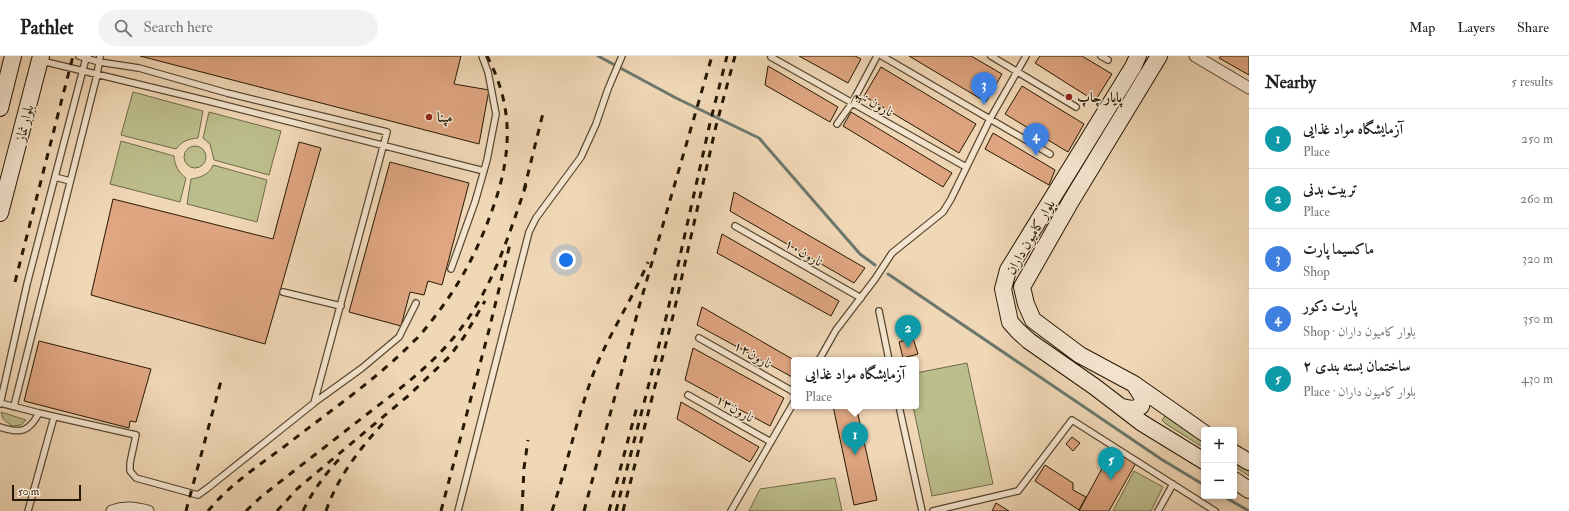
<!DOCTYPE html>
<meta charset="utf-8">
<style>
:root{--surface:#fff;--page:#f2f2f2;--text:#202124;--muted:#757577;--line:#e0e0e0;--accent:#8f2418}
body{margin:0;font-family:"IM FELL Double Pica",Amiri,serif;background:var(--page);color:var(--text)}
.controls{position:absolute;right:12px;bottom:12px;display:grid;overflow:hidden;border-radius:4px;box-shadow:0 2px 6px #0003}
.controls button{width:36px;height:36px;display:grid;place-items:center;padding:0;border:0;border-bottom:1px solid var(--line);background:var(--surface);color:var(--text);font:20px sans-serif}
.scale{position:absolute;left:12px;bottom:10px;width:69px;box-sizing:border-box;padding-left:4px;border:2px solid #261803;border-top:0;font-size:11px;line-height:14px;white-space:nowrap;color:#261803;-webkit-text-stroke:3px #f5e5d0;paint-order:stroke}
.you{position:absolute;left:566px;top:204px;width:14px;height:14px;margin:-10px;border:3px solid #fff;border-radius:50%;background:#1a73e8;box-shadow:0 0 0 6px #1a73e833}
.badge{display:grid;place-items:center;width:26px;height:26px;border-radius:50%;background:var(--accent);color:#fff;font-size:13px;font-weight:700}
.pin{position:absolute;translate:-50% -33px;filter:drop-shadow(0 1px 2px #0008)}
.pin::after{content:'';position:absolute;top:21px;width:14px;height:12px;background:inherit;clip-path:polygon(0 0,100% 0,50% 100%)}
.popup{position:absolute;left:791px;top:301px;width:128px;height:52px;box-sizing:border-box;display:grid;place-content:center;border-radius:4px;background:var(--surface);filter:drop-shadow(0 1px 3px #0005);font-size:13px;white-space:nowrap;color:var(--muted)}
.popup b{font-size:15px;color:var(--text)}
.popup::after{content:'';position:absolute;left:50%;top:100%;margin-left:-8px;border:8px solid transparent;border-top-color:var(--surface)}
.list{margin:0;padding:0;list-style:none}
h2{display:flex;justify-content:space-between;align-items:center;height:52px;margin:0;padding:0 16px;font-size:17px}
h2 small{font-size:13px;font-weight:400;color:var(--muted)}
.list li{display:grid;grid-template-columns:26px 1fr auto;gap:12px;align-items:center;box-sizing:border-box;height:60px;padding:0 16px;border-top:1px solid var(--line)}
.list b{display:block;font-size:15px;white-space:nowrap}
.list p{margin:0;font-size:13px;white-space:nowrap;color:var(--muted)}
.list em{font-size:13px;font-style:normal;color:var(--muted)}
.icon{flex:none;width:22px;height:22px;fill:none;stroke:currentColor;stroke-width:2;stroke-linecap:round;stroke-linejoin:round}
.map{position:relative;flex:none;width:1249px;height:455px;overflow:hidden}
header{display:flex;align-items:center;gap:24px;box-sizing:border-box;height:56px;padding:0 20px;background:var(--surface);border-bottom:1px solid var(--line)}
header strong{font-size:19px}
nav{display:flex;gap:22px;margin-inline-start:auto;font-size:14px}
.search{width:280px;height:36px;background:var(--page);display:flex;align-items:center;gap:10px;box-sizing:border-box;padding:0 14px;border-radius:22px;color:var(--muted);font-size:15px}
main{display:flex}
aside{flex:1;background:var(--surface)}
.map>svg:first-child{display:block}
.green{fill:#bcbd8c;stroke:#716a48}
.lines{fill:none;stroke-linecap:round;stroke-linejoin:round}
.stream{stroke:#6c786d;stroke-width:3}
.building{fill:#dfa681;stroke:#261803}
.service-casing{stroke:#584830;stroke-width:8}
.minor-casing{stroke:#584830;stroke-width:13}
.secondary-casing{stroke:#261803;stroke-width:18}
.service{stroke:#f5e5d0;stroke-width:5.5}
.minor{stroke:#f5e5d0;stroke-width:11}
.secondary{stroke:#f5e5d0;stroke-width:16}
.rail{stroke:#261803;stroke-width:3;stroke-dasharray:7 7;stroke-linecap:butt}
.poi-dot{fill:#8f2418;stroke:#f5e5d0;stroke-width:1.5}
.labels{text-anchor:middle;stroke-width:3;stroke-linejoin:round;paint-order:stroke}
.poi-label{font-size:14px;font-weight:bold;fill:#261803;stroke:#f5e5d0;text-anchor:start}
.street-label{font-size:14px;fill:#261803;stroke:#f5e5d0}
</style>
<header>
<strong>Pathlet</strong>
<div class="search"><svg class="icon" aria-label="search" viewBox="0 0 24 24"><circle cx="10" cy="10" r="6"/><path d="M15 15l6 6"/></svg>Search here</div>
<nav><a>Map</a><a>Layers</a><a>Share</a></nav>
</header>
<main>
<div class="map">
<svg width="1249" height="455" viewBox="0 0 1249 455">
<rect width="100%" height="100%" fill="#f0d7b6"/>
<filter id="stains"><feTurbulence type="fractalNoise" baseFrequency=".005" numOctaves="4"/><feColorMatrix values="0 0 0 0 .2 0 0 0 0 .09 0 0 0 0 .02 0 0 0 .5 -.17"/></filter>
<radialGradient id="worn" r=".72"><stop offset=".6" stop-color="#630" stop-opacity="0"/><stop offset="1" stop-color="#630" stop-opacity=".3"/></radialGradient>
<path class="green" d="M 133,36 L 203,55 L 198,82 C 188,83 182,85 176,93 L 121,79 Z
M 209,56 L 281,75 L 269,119 L 214,104 L 210,88 L 203,82 Z
M 121,85 L 174,100 C 175,110 178,116 186,122 L 180,146 L 110,128 Z
M184 101a11 11 0 1 1 22 0a11 11 0 1 1-22 0Z
M 213,109 L 267,124 L 257,166 L 187,148 L 191,123 C 200,122 210,118 213,109 Z
M 967,307 L 993,428 L 932,440 L 913,350 L 916,350 L 916,317 Z
M 1,356 L 26,364 L 21,369 L 12,370 L 3,363 Z
M 1166,359 L 1204,382 L 1204,392 L 1166,368 L 1162,364 Z
M 1234,401 L 1249,410 L 1249,420 L 1234,410 Z
M 1134,415 L 1163,431 L 1151,455 L 1113,455 Z
M 835,422 L 842,455 L 749,455 L 760,433 Z"/>
<g class="lines">
<path class="stream" d="M 598,0 L 676,42 L 759,82 L 860,198 L 875,209
M 888,218 L 1161,403 L 1204,429
M 1223,440 L 1249,455"/>
</g>
<path class="building" d="M 140,0 L 461,0 L 454,28 L 489,34 L 479,88 Z
M 799,0 L 855,0 L 861,3 L 848,27 Z
M 909,0 L 971,0 L 1002,18 L 986,46 Z
M 1040,0 L 1082,0 L 1112,18 L 1095,45 L 1035,7 Z
M 1221,0 L 1249,0 L 1249,19 L 1219,2 Z
M 768,10 L 838,51 L 830,66 L 765,29 Z
M 881,11 L 976,68 L 959,97 L 864,40 Z
M 1022,30 L 1084,68 L 1068,96 L 1005,58 Z
M 851,56 L 952,117 L 943,131 L 843,70 Z
M 993,77 L 1055,114 L 1049,129 L 985,93 Z
M 299,86 L 321,92 L 265,288 L 91,239 L 113,143 L 273,183 Z
M 390,106 L 469,127 L 442,229 L 428,225 L 424,239 L 410,236 L 401,270 L 349,256 Z
M 734,136 L 865,212 L 854,227 L 730,155 Z
M 722,178 L 839,245 L 831,260 L 717,197 Z
M 702,251 L 794,304 L 794,322 L 697,269 Z
M 913,282 L 918,298 L 903,302 L 899,286 Z
M 39,285 L 151,313 L 136,366 L 130,365 L 129,372 L 24,345 Z
M 693,292 L 784,342 L 770,370 L 685,324 Z
M 681,346 L 759,391 L 750,406 L 677,363 Z
M 833,350 L 871,350 L 857,354 L 877,444 L 854,449 Z
M 1072,381 L 1080,387 L 1073,395 L 1066,388 Z
M 1112,394 L 1136,407 L 1109,455 L 1079,455 Z
M 1045,409 L 1073,427 L 1073,434 L 1086,441 L 1079,454 L 1035,425 Z
M 996,447 L 1009,455 L 992,455 Z"/>
<g class="lines">
<g class="service-casing">
<path id="service" d="M 882,0 L 1050,98
M 991,0 L 1076,51
M 1101,0 L 1108,4
M 771,1 L 966,111
M 42,5 L 208,45 L 484,115
M 837,68 L 852,47 L 877,0
M 55,121 L 70,125
M 735,170 L 861,242
M 451,213 L 475,146 L 487,104 L 496,58 L 488,16 L 482,0
M 283,236 L 341,250
M 879,255 L 889,304
M 699,282 L 794,336
M 819,304 L 836,274 L 875,223 L 892,197 L 943,156 L 951,143 L 990,63 L 1026,0
M 688,339 L 771,386
M 315,346 L 362,312 L 399,281 L 416,247
M 0,347 L 39,357
M 0,348 L 27,228 L 86,2 L 88,0
M 14,350 L 97,19 L 100,0
M 899,350 L 922,455
M 0,371 C 21,378 29,376 39,357 L 136,379 L 130,407 L 130,415 L 136,422 L 198,439 L 209,431 L 314,347 L 387,76 L 227,37 L 139,12 L 99,6 L 79,0
M 28,455 L 54,361
M 458,455 L 529,176 L 536,162 L 581,101 L 596,68 L 608,33 L 622,0
M 731,455 L 794,346
M 933,455 L 1018,435 L 1072,364 L 1215,455
M 1158,455 L 1173,428"/>
</g>
<g class="minor-casing">
<path id="minor" d="M 1195,0 L 1249,32
M 112,455 C 125,450 135,452 148,455"/>
</g>
<g class="secondary-casing">
<path id="secondary" d="M 1138,0 L 1133,11 L 1008,214 L 1003,233 L 1010,266 L 1018,275 L 1029,285 L 1095,331 L 1142,367 L 1204,405
M 1159,0 L 1071,145 L 1022,231 L 1026,248 L 1033,264 L 1080,299 L 1134,328 L 1204,377
M 0,52 L 13,0
M 0,157 L 41,0
M 1122,351 C 1129,353 1134,354 1141,350 L 1143,342 L 1134,328
M 1234,397 L 1249,406
M 1234,424 L 1249,434"/>
</g>
<use href="#service" class="service"/>
<use href="#minor" class="minor"/>
<use href="#secondary" class="secondary"/>
<path class="rail" d="M 524,134 L 543,57
M 15,226 L 73,0
M 186,455 L 221,325
M 208,455 C 230,428 261,408 289,387 C 331,354 377,323 415,284 C 422,278 427,270 433,263 C 462,226 480,190 495,146 C 512,95 513,49 487,0
M 246,455 L 262,440 C 295,414 329,388 362,362 C 406,328 448,298 476,250 C 499,212 512,170 526,129
M 277,455 L 298,432 L 408,340 L 449,301 L 464,281 L 485,245
M 303,455 C 313,434 326,417 342,400
M 326,455 C 338,420 361,391 386,364
M 441,455 L 489,274 L 510,188
M 522,455 L 524,412 L 528,384
M 552,455 C 566,413 575,369 590,327 C 604,285 631,247 648,206
M 584,455 L 639,251 L 712,0
M 609,455 L 638,347
M 616,455 L 667,258 L 710,67 L 727,0
M 623,455 L 673,260 L 716,70 L 735,0"/>
</g>
<g class="poi-dot">
<circle cx="1069" cy="41" r="4"/>
<circle cx="429" cy="61" r="4"/>
</g>
<g class="labels">
<g class="poi-label">
<text x="1077" y="46">پایار چاپ</text>
<text x="437" y="66">مپنا</text>
</g>
<g class="street-label">
<text transform="translate(874 46) rotate(30)" y="5">نارون نهم</text>
<text transform="translate(24 67) rotate(-76)" y="5">بلوار نماز</text>
<text transform="translate(1030 181) rotate(-60)" y="5">بلوار کامیون داران</text>
<text transform="translate(804 196) rotate(30)" y="5">نارون۱۰</text>
<text transform="translate(753 298) rotate(30)" y="5">نارون۱۲</text>
<text transform="translate(735 352) rotate(30)" y="5">نارون۱۳</text>
</g>
</g>
<rect width="100%" height="100%" filter="url(#stains)"/>
<rect width="100%" height="100%" fill="url(#worn)"/>
</svg>
<div class="controls">
<button>+</button>
<button>−</button>
</div>
<div class="scale">50 m</div>
<div class="you"></div>
<div class="pin badge" style="left:855px;top:399px;background:#0f9aa8">1</div>
<div class="popup"><b>آزمایشگاه مواد غذایی</b>Place</div>
<div class="pin badge" style="left:908px;top:292px;background:#0f9aa8">2</div>
<div class="pin badge" style="left:984px;top:49px;background:#3f7fe0">3</div>
<div class="pin badge" style="left:1036px;top:100px;background:#3f7fe0">4</div>
<div class="pin badge" style="left:1111px;top:424px;background:#0f9aa8">5</div>
</div>
<aside>
<h2>Nearby<small>5 results</small></h2>
<ul class="list">
<li><span class="badge" style="background:#0f9aa8">1</span><div><b>آزمایشگاه مواد غذایی</b><p>Place</p></div><em>250 m</em></li>
<li><span class="badge" style="background:#0f9aa8">2</span><div><b>تربیت بدنی</b><p>Place</p></div><em>260 m</em></li>
<li><span class="badge" style="background:#3f7fe0">3</span><div><b>ماکسیما پارت</b><p>Shop</p></div><em>320 m</em></li>
<li><span class="badge" style="background:#3f7fe0">4</span><div><b>پارت دکور</b><p>Shop · بلوار کامیون داران</p></div><em>350 m</em></li>
<li><span class="badge" style="background:#0f9aa8">5</span><div><b>۲ ساختمان بسته بندی</b><p>Place · بلوار کامیون داران</p></div><em>430 m</em></li>
</ul>
</aside>
</main>
